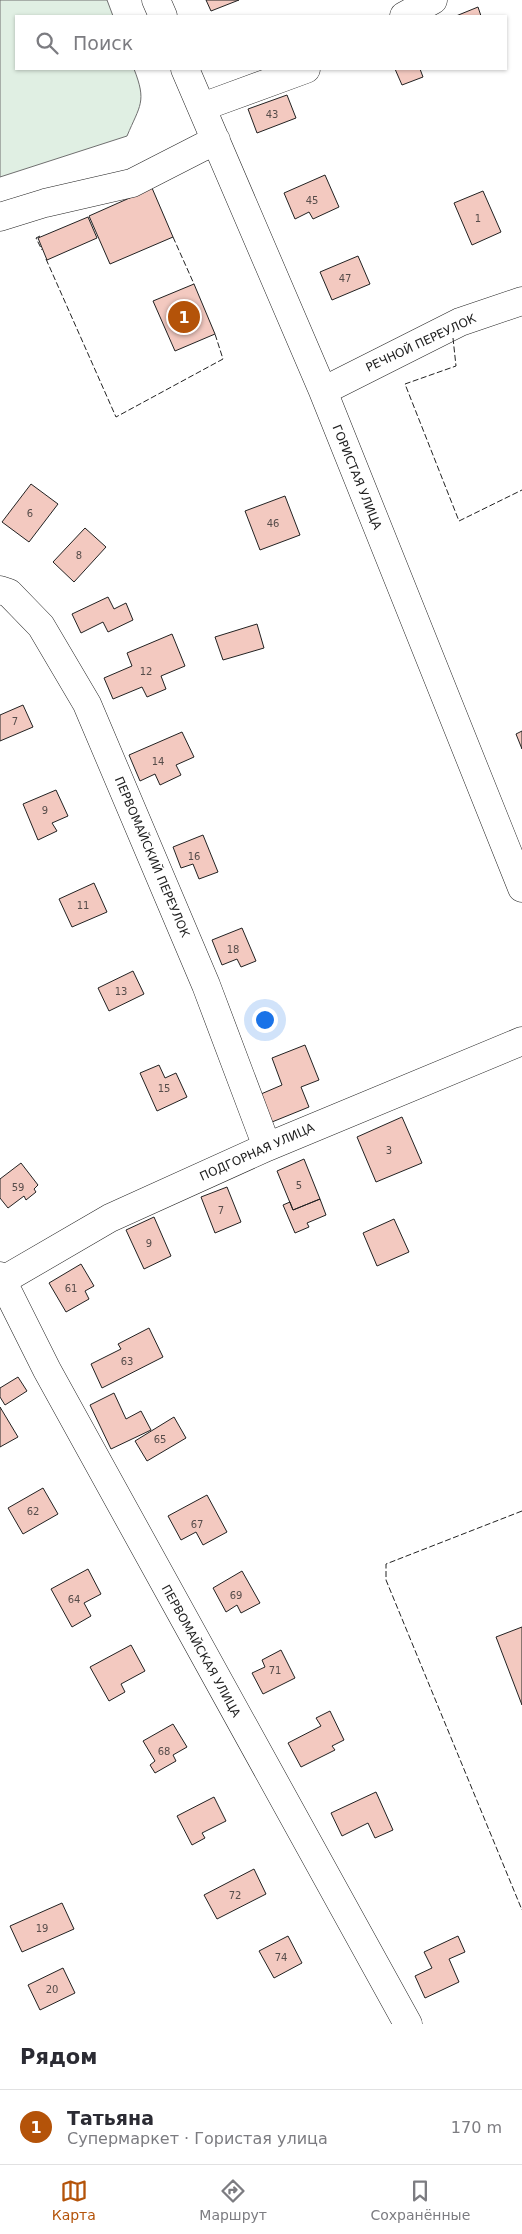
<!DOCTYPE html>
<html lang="ru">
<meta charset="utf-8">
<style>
:root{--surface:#fff;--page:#f2f2f3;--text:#2b2b33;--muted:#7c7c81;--line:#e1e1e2;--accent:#b45309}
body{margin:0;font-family:"DejaVu Sans",sans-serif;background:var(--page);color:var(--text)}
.you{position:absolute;left:264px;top:1019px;width:18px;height:18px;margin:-12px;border:4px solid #fff;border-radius:50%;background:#1a73e8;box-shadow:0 0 0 8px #1a73e833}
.badge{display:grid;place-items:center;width:32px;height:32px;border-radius:50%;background:var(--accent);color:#fff;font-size:16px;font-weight:700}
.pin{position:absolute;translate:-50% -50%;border:2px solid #fff;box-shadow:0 1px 5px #0006}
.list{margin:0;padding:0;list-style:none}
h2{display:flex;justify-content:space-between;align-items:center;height:65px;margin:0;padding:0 20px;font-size:21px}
h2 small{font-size:16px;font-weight:400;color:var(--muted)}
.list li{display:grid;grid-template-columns:32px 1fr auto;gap:15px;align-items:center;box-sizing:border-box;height:75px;padding:0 20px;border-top:1px solid var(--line)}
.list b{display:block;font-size:19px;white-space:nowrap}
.list p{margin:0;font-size:16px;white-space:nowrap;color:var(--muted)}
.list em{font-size:16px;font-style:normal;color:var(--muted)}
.icon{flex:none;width:28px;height:28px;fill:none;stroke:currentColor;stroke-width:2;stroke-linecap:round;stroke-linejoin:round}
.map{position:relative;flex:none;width:522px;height:2024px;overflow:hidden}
.search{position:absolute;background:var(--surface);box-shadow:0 1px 4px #0004;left:15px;right:15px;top:15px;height:55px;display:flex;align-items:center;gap:12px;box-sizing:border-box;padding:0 18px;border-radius:0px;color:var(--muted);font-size:19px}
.sheet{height:140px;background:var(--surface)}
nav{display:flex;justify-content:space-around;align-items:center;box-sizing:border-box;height:70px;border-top:1px solid var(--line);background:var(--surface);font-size:14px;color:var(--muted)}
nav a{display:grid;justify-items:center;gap:2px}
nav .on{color:var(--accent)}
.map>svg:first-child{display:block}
.green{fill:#e0efe3;stroke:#6f6f6f}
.building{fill:#f3c9c0;stroke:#222}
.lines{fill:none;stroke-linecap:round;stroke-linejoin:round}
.minor-casing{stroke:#222;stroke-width:29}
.minor{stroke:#fff;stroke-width:28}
.fence{stroke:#222;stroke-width:1;stroke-dasharray:6 2.5;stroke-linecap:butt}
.labels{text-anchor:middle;stroke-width:4;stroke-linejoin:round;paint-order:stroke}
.number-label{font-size:10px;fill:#564c4a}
.street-label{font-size:12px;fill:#222;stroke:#fff}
</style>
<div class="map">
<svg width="522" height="2024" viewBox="0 0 522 2024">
<rect width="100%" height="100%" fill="#fff"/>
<path class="green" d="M 0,0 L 107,0 L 113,16 L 16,16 L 16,69 L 134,69 C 147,102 140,105 127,136 L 0,177 Z"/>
<path class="building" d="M 206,0 L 239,0 L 211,11 Z
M 478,7 L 481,16 L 456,16 Z
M 395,69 L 420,69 L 423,77 L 402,85 Z
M 287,95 L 296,118 L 257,133 L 248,109 Z
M 325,175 L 339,207 L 313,219 L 309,212 L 295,219 L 284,193 Z
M 152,188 L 173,237 L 110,264 L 89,216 Z
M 483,191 L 501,232 L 472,245 L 454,203 Z
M 88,217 L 97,238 L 47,260 L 38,238 Z
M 358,256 L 370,284 L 332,300 L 320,272 Z
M 194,284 L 215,334 L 175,351 L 153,301 Z
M 31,484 L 58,504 L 29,542 L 2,522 Z
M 285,496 L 300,535 L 260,550 L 245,511 Z
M 85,528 L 106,547 L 74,582 L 53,562 Z
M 108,597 L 114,609 L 126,603 L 133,620 L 108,632 L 103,622 L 81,633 L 72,614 Z
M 257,624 L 264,648 L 223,660 L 215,637 Z
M 172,634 L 185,666 L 161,676 L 166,689 L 147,697 L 142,687 L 113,699 L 104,678 L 132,666 L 127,653 Z
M 23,705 L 33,727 L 0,741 L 0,715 Z
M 522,731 L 522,749 L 516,734 Z
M 182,732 L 194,757 L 176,765 L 181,775 L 160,785 L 155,774 L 140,781 L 129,755 Z
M 56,790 L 68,816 L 52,823 L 57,831 L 38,840 L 23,804 Z
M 203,835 L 218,872 L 199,879 L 193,864 L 181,868 L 173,847 Z
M 94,883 L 107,912 L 72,927 L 59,899 Z
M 242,928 L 256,961 L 241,967 L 237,959 L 222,965 L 212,940 Z
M 133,971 L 144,994 L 109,1011 L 98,988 Z
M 305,1045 L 319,1080 L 301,1087 L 309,1107 L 272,1122 L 261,1094 L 282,1085 L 272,1058 Z
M 159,1065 L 165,1078 L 176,1073 L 187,1097 L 157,1111 L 140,1073 Z
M 402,1117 L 422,1163 L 376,1182 L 357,1137 Z
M 304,1159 L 320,1199 L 293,1210 L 277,1171 Z
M 21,1163 L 38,1185 L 34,1189 L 36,1192 L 26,1200 L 24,1196 L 8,1208 L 0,1198 L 0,1179 Z
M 227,1187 L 241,1222 L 215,1233 L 201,1197 Z
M 320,1199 L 326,1215 L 307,1223 L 309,1227 L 295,1233 L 283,1205 L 290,1202 L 293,1210 Z
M 154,1217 L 171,1256 L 144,1269 L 126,1230 Z
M 394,1219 L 409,1252 L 377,1266 L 363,1233 Z
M 81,1264 L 94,1286 L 85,1291 L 89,1299 L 66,1312 L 49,1283 Z
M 149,1328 L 163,1357 L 102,1388 L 91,1364 L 121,1349 L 118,1344 Z
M 18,1377 L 27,1391 L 5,1405 L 0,1397 L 0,1388 Z
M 114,1393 L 126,1419 L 141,1411 L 151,1430 L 111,1449 L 90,1405 Z
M 0,1407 L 18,1437 L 0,1447 Z
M 174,1417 L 186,1438 L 147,1461 L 135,1441 Z
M 43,1488 L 58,1514 L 23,1534 L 8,1508 Z
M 207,1495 L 227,1532 L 203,1545 L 196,1532 L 181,1540 L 168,1516 Z
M 88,1569 L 101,1594 L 84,1603 L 91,1616 L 72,1627 L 51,1589 Z
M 242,1571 L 260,1603 L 241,1613 L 237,1605 L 226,1612 L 213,1588 Z
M 522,1627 L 522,1705 L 496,1637 Z
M 131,1645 L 145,1671 L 121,1684 L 125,1692 L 109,1701 L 90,1667 Z
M 281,1650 L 295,1678 L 263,1694 L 252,1673 L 265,1667 L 262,1660 Z
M 330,1711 L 344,1740 L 332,1746 L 335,1750 L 301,1767 L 288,1743 L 321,1726 L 316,1718 Z
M 173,1724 L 187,1747 L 173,1755 L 176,1761 L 155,1773 L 150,1765 L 155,1761 L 143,1741 Z
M 376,1792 L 393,1830 L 375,1838 L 368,1823 L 342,1836 L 331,1813 Z
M 214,1797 L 226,1821 L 202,1833 L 205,1838 L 192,1845 L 177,1816 Z
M 254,1869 L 266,1894 L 217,1919 L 204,1895 Z
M 62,1903 L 74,1929 L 22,1952 L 10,1926 Z
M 288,1936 L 302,1963 L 274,1978 L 259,1951 Z
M 458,1936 L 465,1952 L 449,1959 L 459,1982 L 425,1998 L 415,1976 L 432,1968 L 424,1952 Z
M 63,1968 L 75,1993 L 40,2010 L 28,1985 Z"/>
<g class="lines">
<g class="minor-casing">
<path id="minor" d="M 156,0 L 163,16
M 404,16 L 433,0
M 185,69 L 323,391 L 522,888
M 202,107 L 306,69
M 0,217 L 45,203 L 132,183 L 216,140
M 323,391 L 460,322 L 522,301
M 0,590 L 9,593 L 41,626 L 87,704 L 206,985 L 267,1147
M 0,1276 L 47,1370 L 408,2024
M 0,1282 L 110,1218 L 267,1147 L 522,1041"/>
</g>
<use href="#minor" class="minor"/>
<path class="fence" d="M 40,236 L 36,238 L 42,250
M 173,237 L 194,284
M 46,259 L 116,417 L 223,359 L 215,334
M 453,338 L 456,366 L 405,384 L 459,521 L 522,490
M 522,1511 L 386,1564 L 386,1580 L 522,1910"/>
</g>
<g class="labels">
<g class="number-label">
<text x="272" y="118">43</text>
<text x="312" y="204">45</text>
<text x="478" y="222">1</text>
<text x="345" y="282">47</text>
<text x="30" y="517">6</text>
<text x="273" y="527">46</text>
<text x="79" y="559">8</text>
<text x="146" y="675">12</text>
<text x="15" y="725">7</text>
<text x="158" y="765">14</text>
<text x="45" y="814">9</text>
<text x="194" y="860">16</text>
<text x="83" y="909">11</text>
<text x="233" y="953">18</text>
<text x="121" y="995">13</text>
<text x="164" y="1092">15</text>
<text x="389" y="1154">3</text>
<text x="299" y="1189">5</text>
<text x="18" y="1191">59</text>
<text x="221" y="1214">7</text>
<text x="149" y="1247">9</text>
<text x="71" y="1292">61</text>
<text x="127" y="1365">63</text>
<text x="160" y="1443">65</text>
<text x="33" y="1515">62</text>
<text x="197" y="1528">67</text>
<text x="236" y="1599">69</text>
<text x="74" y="1603">64</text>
<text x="275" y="1674">71</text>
<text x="164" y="1755">68</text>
<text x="235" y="1899">72</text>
<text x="42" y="1932">19</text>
<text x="281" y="1961">74</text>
<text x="52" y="1993">20</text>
</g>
<g class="street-label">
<text transform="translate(421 343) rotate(-25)" y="4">РЕЧНОЙ ПЕРЕУЛОК</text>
<text transform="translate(357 477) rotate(68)" y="4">ГОРИСТАЯ УЛИЦА</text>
<text transform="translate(152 857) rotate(67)" y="4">ПЕРВОМАЙСКИЙ ПЕРЕУЛОК</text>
<text transform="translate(257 1152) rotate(-24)" y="4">ПОДГОРНАЯ УЛИЦА</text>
<text transform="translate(201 1651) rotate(61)" y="4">ПЕРВОМАЙСКАЯ УЛИЦА</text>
</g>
</g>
</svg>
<div class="you"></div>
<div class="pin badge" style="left:184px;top:317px">1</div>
<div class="search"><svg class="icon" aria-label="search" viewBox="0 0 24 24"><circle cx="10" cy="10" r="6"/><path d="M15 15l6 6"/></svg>Поиск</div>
</div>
<section class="sheet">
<h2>Рядом<small></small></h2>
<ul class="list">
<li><span class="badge">1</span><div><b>Татьяна</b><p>Супермаркет · Гористая улица</p></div><em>170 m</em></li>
</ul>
</section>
<nav>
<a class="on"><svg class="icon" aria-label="map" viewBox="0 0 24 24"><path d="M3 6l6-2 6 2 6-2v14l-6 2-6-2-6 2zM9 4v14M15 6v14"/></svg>Карта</a>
<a><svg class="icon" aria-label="directions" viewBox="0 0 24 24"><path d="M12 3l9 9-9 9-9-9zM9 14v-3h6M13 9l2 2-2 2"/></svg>Маршрут</a>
<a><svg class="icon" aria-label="saved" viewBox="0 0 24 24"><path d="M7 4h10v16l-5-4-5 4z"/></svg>Сохранённые</a>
</nav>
